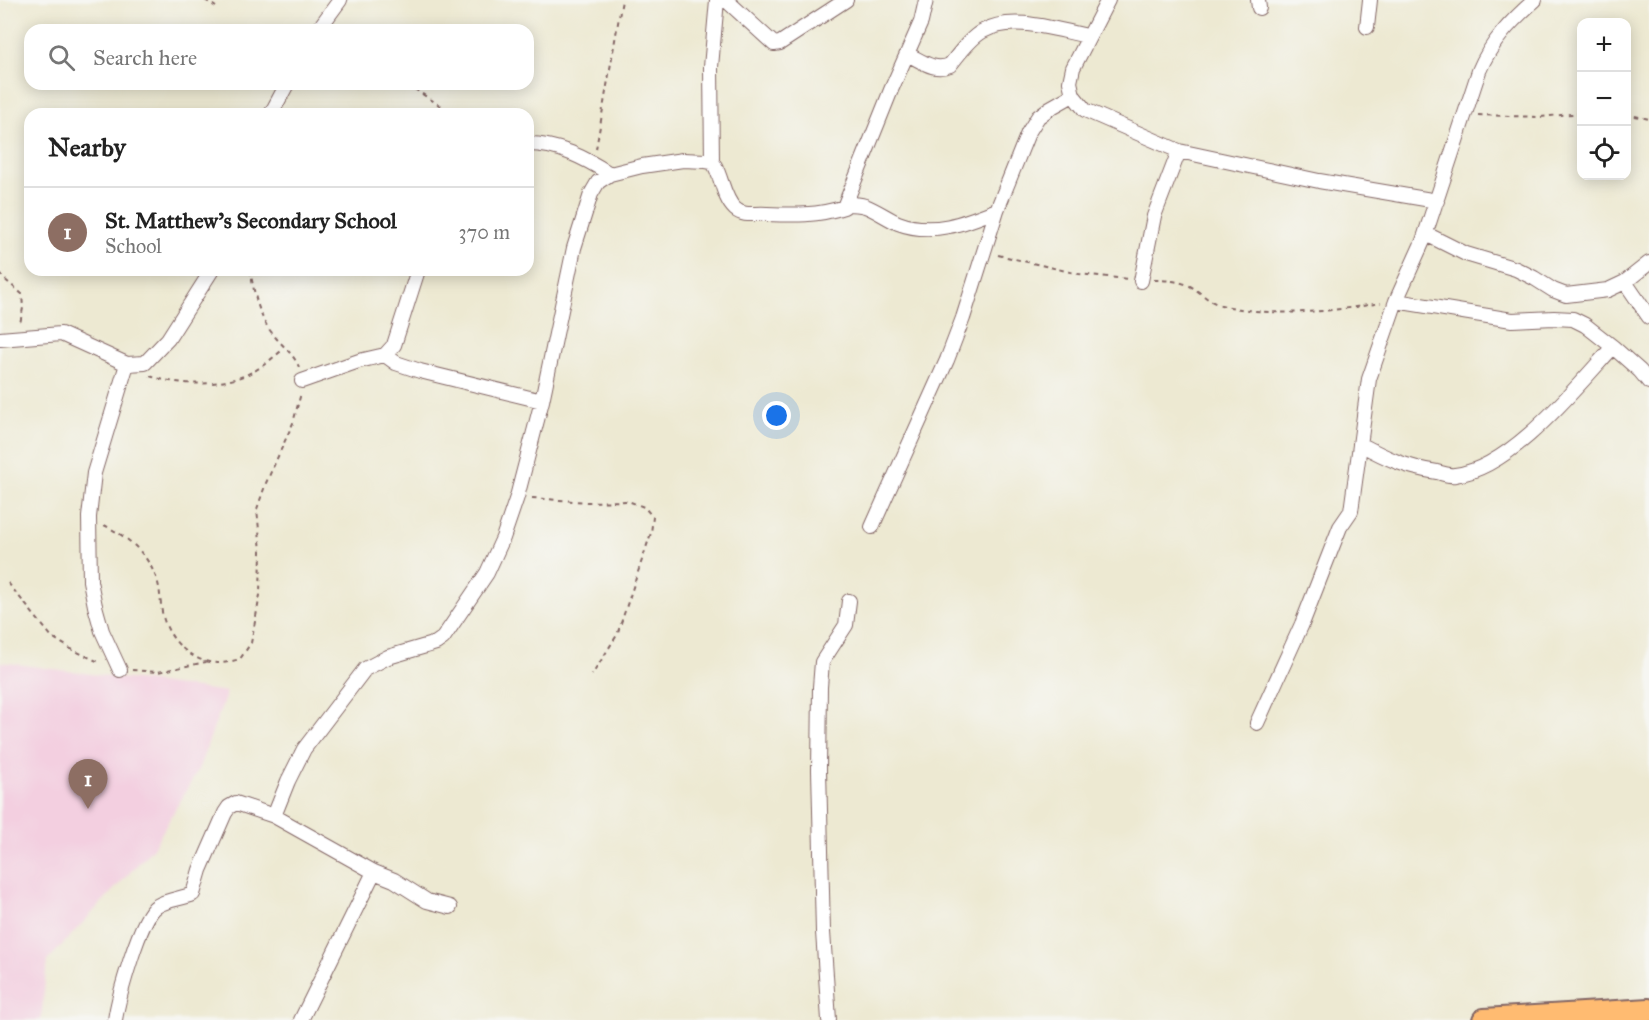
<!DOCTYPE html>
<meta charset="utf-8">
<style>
:root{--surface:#fff;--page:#f2f2f2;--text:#222;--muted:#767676;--line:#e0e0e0;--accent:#b45309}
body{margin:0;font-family:"IM FELL Great Primer",serif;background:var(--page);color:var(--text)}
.controls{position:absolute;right:18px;top:18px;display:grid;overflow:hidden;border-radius:12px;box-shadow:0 3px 15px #0003}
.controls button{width:54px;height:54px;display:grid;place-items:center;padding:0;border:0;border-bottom:2px solid var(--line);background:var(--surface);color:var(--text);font:30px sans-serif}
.you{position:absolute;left:777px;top:416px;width:21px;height:21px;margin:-15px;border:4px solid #fff;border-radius:50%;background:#1a73e8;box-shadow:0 0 0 9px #1a73e833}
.badge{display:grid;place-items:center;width:39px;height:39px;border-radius:50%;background:var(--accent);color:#fff;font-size:20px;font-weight:700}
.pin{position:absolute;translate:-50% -50px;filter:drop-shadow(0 2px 3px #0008)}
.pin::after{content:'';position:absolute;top:32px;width:21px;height:18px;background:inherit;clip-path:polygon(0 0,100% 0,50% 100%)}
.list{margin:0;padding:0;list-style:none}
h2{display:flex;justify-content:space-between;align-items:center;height:78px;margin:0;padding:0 24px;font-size:26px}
h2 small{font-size:20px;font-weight:400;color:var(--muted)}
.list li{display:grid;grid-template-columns:39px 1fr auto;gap:18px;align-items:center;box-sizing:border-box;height:90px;padding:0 24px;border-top:2px solid var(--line)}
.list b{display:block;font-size:22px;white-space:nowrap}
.list p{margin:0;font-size:20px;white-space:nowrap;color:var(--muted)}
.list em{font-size:20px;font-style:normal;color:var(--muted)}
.icon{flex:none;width:33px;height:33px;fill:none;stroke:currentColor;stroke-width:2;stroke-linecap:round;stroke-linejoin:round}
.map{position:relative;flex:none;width:1649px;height:1020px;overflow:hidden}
.search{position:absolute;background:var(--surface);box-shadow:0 3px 15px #0003;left:24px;top:24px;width:510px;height:66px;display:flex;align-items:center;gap:15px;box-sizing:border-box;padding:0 21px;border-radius:18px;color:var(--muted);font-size:22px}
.panel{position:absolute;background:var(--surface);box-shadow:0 3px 15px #0003;left:24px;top:108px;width:510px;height:168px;border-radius:18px}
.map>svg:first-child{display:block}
.built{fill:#f3cfe0}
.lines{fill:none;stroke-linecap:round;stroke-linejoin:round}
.minor-casing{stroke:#836665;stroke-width:16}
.trunk-casing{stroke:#836665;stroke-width:26}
.path{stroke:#836665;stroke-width:2;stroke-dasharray:4.5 4.5;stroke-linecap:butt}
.minor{stroke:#fff;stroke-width:14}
.trunk{stroke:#ffbb71;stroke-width:22}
</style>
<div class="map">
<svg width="1649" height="1020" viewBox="0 0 1649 1020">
<rect width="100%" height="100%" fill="#f6f6f2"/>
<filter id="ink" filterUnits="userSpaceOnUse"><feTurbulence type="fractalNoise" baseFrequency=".0167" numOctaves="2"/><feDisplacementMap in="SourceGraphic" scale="12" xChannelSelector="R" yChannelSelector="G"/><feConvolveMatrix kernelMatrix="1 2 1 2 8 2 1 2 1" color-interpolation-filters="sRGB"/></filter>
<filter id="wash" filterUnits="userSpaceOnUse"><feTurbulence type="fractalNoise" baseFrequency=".008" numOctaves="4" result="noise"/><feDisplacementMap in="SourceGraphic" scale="24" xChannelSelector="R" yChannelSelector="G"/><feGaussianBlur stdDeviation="1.35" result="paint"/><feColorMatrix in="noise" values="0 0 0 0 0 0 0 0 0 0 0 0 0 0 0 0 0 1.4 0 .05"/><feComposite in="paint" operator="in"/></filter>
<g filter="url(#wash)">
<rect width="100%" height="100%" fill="#ede9d2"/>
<path class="built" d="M 0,662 L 227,692 L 198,770 L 153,848 L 47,961 L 41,1020 L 0,1020 Z"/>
</g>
<g filter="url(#ink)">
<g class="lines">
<g class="minor-casing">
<path id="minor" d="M 726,0 L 774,44 L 780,43 L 846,0
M 1108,0 L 1073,68 L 1070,82 L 1073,95 L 1085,110 L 1179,151 L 1319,181 L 1437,201
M 1258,0 L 1259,8
M 1367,27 L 1370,0
M 318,30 L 340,0
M 907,54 C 922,61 934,72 950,65 C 959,54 970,38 983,31 C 1013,14 1056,30 1088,36
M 271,114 L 287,84
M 528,144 C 558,144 585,158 610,174
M 712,162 L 711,67 L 717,0
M 846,204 C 852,204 859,204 865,206 C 876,210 887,218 898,223 C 932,236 965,223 997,210
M 1426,234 L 1466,254 L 1516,269 L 1534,278 L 1553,290 L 1566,295 L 1608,290 L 1625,282 L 1649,263
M 1141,281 L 1154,216 L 1179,151
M 1625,282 L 1649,317
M 1396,301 L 1512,320 L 1554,318 L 1573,319 L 1585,325 L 1613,347 L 1640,371 L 1649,382
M 0,339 L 61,334 L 127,364 L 145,363 L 168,339 L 212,270
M 385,355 L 396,363 L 420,371 L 542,401
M 302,381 L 359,361 L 385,355 L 394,345 L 418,270
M 1360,444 C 1388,459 1405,467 1437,472 C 1442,473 1449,476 1455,475 C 1511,469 1576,387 1613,347
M 872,527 L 947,360 L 963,318 L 997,210 L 1028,133 L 1038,117 L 1050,108 L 1073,95
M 120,670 L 102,631 L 95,606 L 90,581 L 89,517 L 94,473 L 127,364
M 1257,723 L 1302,624 L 1340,527 L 1351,511 L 1369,379 L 1396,301 L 1423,241 L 1479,71 C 1491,42 1511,21 1535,0
M 274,816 L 288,781 L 304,749 L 365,669 L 388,657 L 436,643 L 443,638 L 487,573 L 503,538 L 517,497 L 542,401 L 574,248 L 591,194 L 598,182 L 610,174 L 642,166 L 683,160 L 706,161 L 712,162 L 715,166 C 722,179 724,199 735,209 C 744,217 755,213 766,214 C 793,215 818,216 844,207 L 891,90 L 921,22 L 926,0
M 115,1020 C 118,1000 140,916 157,906 C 168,899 181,899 193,894 L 200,870 L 225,813 L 229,807 L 236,803 L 274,816 L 374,872 L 394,880 L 427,901 L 450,907
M 301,1020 L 374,872
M 829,1020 L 823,932 L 819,770 L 820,687 L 822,662 L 846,625 L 849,601"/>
</g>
<g class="trunk-casing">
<path id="trunk" d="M 1484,1020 L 1649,1010"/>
</g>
<path class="path" d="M 205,0 L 216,7
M 407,84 L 453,114
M 1626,114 L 1649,119
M 1478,115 L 1540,117 L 1582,113
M 596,149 L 622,0
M 998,255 L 1079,274 L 1128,279
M 250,270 C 254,291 258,316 272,333 C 281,345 293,353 299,367
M 0,273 L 3,278 L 22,294 L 23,308 L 20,324
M 1154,280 C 1165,280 1180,281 1190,286 C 1201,292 1208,302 1221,305 C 1274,318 1328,312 1381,303
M 150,376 C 179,386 222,387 250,373 C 262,368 273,357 284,349
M 532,498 L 587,502 L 628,501 L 644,507 L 653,517 L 651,533 L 617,635 L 592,675
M 104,525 C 126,536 145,551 155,575 C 162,589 159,605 164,620 C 171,642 193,663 218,663 C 225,663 233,661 240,659 L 251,643 L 260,595 L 261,551 L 257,509 L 266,483 L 293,423 L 301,393
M 8,583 L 52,637 L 71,649 L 101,663
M 132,670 L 158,672 L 206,662"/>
<use href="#minor" class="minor"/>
<use href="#trunk" class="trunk"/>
</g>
</g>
</svg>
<div class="controls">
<button>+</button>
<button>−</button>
<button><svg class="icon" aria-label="locate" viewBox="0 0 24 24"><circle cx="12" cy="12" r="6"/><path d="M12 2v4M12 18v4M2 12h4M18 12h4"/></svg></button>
</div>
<div class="you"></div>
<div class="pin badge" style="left:88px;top:809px;background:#8d6e63">1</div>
<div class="search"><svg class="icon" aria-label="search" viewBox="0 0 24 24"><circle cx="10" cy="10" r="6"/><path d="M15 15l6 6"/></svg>Search here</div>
<section class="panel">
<h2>Nearby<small></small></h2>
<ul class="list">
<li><span class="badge" style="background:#8d6e63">1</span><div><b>St. Matthew's Secondary School</b><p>School</p></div><em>370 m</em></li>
</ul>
</section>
</div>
